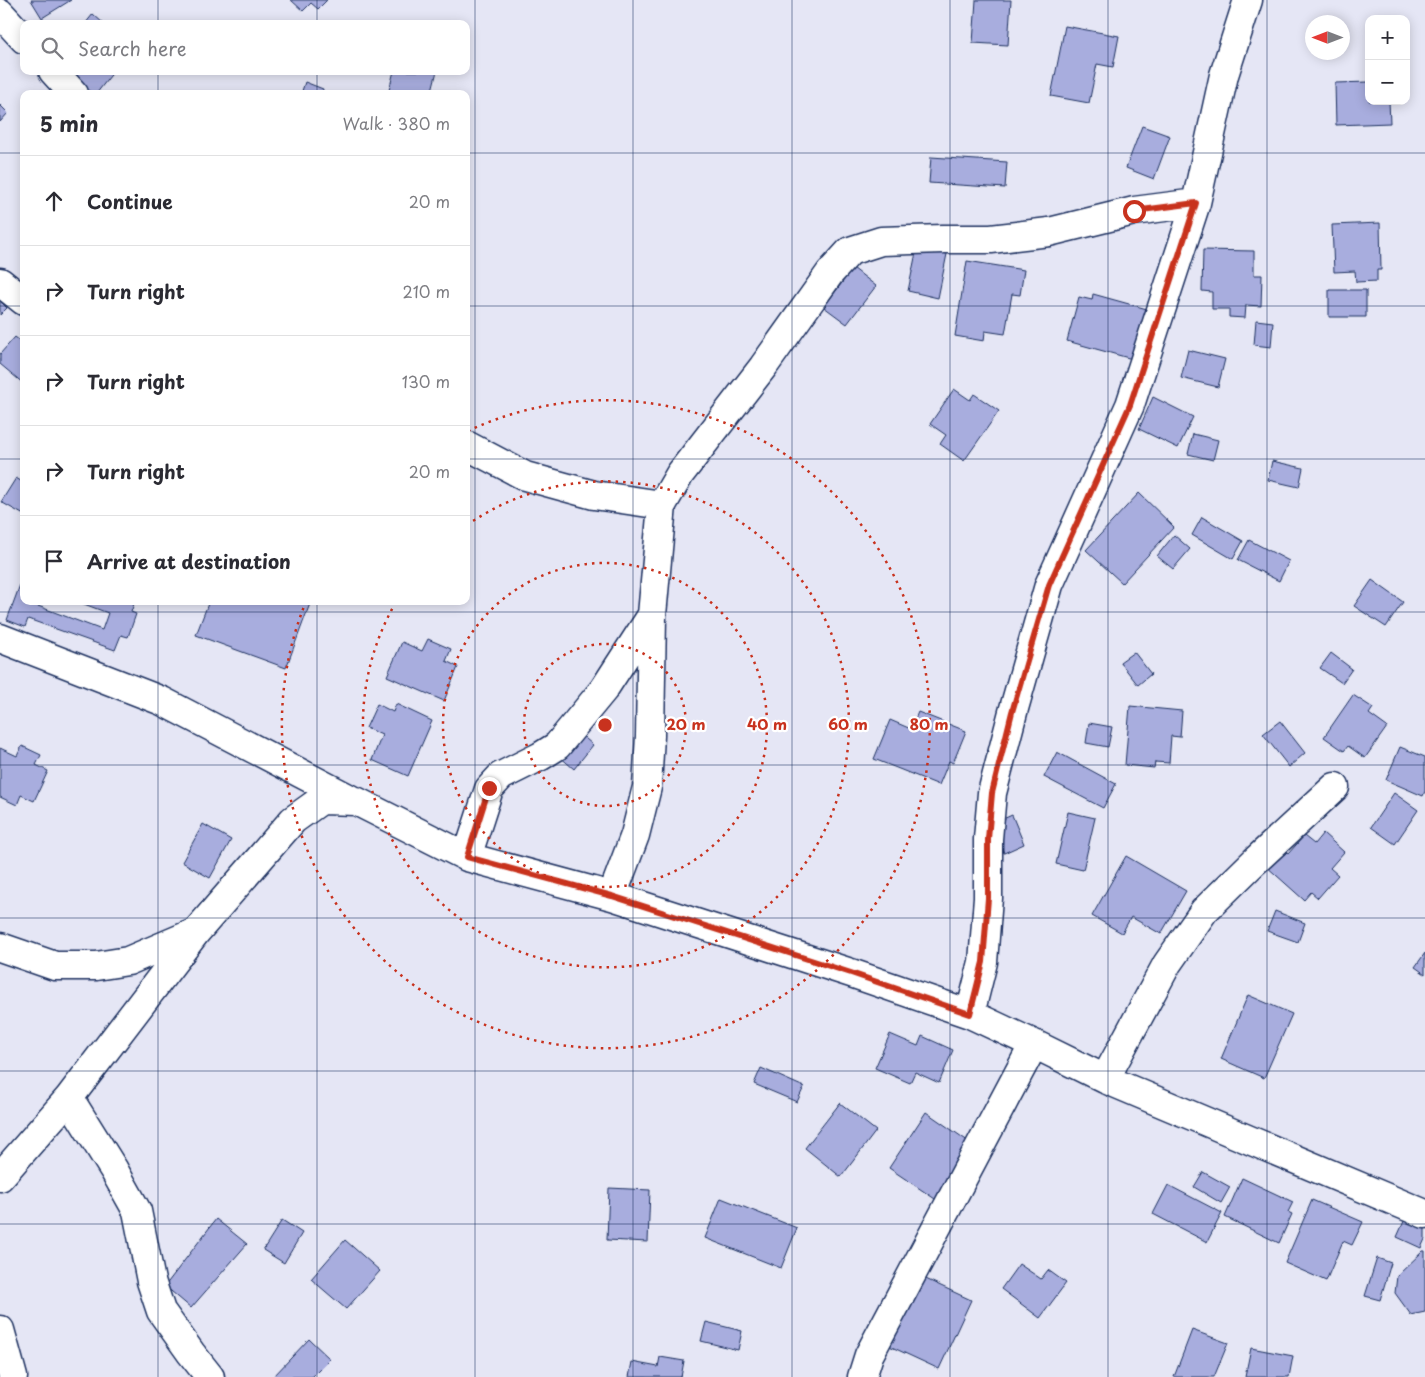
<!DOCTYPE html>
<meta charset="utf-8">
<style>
:root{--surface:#fff;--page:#f7f7f7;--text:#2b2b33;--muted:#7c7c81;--line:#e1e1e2}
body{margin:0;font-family:"Playpen Sans",sans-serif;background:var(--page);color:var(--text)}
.controls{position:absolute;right:15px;top:15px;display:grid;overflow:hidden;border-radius:10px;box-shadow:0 2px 12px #0003}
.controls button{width:45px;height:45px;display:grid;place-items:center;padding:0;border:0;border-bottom:1px solid var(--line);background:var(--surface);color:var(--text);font:25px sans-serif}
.compass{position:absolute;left:1305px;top:15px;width:45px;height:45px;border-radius:50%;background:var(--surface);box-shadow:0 2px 12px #0003;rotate:270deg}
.stop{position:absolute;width:15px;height:15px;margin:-11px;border:4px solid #c8321e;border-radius:50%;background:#fff}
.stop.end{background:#c8321e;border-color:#fff;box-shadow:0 1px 5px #0008}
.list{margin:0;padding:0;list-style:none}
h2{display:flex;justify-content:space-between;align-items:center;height:65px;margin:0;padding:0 20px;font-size:21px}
h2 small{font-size:16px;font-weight:400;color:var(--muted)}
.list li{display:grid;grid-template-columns:32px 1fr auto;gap:15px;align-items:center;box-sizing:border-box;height:90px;padding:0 20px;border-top:1px solid var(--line)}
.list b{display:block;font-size:19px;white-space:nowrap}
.list em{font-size:16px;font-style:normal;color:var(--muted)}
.icon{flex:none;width:28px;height:28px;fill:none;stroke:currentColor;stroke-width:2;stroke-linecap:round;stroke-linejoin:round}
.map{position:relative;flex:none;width:1425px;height:1377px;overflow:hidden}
.search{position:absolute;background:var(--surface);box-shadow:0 2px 12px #0003;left:20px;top:20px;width:450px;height:55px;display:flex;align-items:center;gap:12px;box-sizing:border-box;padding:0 18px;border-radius:10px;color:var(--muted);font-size:19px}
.panel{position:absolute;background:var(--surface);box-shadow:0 2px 12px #0003;left:20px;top:90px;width:450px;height:515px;border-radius:10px}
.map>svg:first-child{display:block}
.building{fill:#a8adde;stroke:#1b2f5e}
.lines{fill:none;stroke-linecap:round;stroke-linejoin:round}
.minor-casing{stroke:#1b2f5e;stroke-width:31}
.minor{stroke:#fff;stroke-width:28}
.route{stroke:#c8321e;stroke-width:6}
.grid{fill:none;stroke:#1b2f5e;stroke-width:1;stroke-opacity:0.55}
.ring{fill:none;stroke:#c8321e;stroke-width:2.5;stroke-dasharray:2.5 5}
.centre{fill:#c8321e;stroke:#fff;stroke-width:2.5}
.ring-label{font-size:15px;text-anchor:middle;font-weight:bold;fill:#c8321e;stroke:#fff;stroke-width:4.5;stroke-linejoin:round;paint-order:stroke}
</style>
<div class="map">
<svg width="1425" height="1377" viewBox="0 0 1425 1377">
<rect width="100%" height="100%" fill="#e5e6f5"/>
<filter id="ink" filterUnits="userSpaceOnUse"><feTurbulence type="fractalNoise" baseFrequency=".02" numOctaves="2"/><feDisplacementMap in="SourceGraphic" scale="10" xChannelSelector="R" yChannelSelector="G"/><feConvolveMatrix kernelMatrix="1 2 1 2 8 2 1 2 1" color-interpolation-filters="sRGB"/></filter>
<g filter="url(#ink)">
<path class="building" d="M 31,0 L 71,0 L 42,18 Z
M 291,0 L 327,0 L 318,9 L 311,3 L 303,11 Z
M 976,0 L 1011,0 L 1008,45 L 973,43 Z
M 93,14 L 104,24 L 85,24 Z
M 1065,26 L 1119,36 L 1113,67 L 1097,64 L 1089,103 L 1051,96 Z
M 65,71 L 114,71 L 96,94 L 93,94 Z
M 394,71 L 437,71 L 431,94 L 388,94 Z
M 305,82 L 323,89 L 322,94 L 301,94 Z
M 1369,82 L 1369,101 L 1389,101 L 1390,123 L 1336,125 L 1335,83 Z
M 0,105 L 8,113 L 0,122 Z
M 1142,126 L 1170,136 L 1154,179 L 1126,168 Z
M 931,157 L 1007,162 L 1005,188 L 929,183 Z
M 1380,223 L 1381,270 L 1377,270 L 1377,281 L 1356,282 L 1355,271 L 1334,272 L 1332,225 Z
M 918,243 L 948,249 L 938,298 L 908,291 Z
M 1203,250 L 1254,251 L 1254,275 L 1262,275 L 1261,306 L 1246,305 L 1245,318 L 1229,317 L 1229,309 L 1212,309 L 1212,292 L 1202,291 Z
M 967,261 L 1024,270 L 1020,295 L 1012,294 L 1005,334 L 985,331 L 984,341 L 955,336 Z
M 853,268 L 876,286 L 847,324 L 824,307 Z
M 1329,290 L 1366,290 L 1366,317 L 1329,317 Z
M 1093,294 L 1147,309 L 1142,328 L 1136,360 L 1067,341 L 1079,297 L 1092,300 Z
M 0,301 L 7,308 L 0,315 Z
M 1256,320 L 1273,322 L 1271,347 L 1254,345 Z
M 15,337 L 24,344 L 24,384 L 0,364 L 0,354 Z
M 1188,350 L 1225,359 L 1218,387 L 1181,378 Z
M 954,389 L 970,400 L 974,394 L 999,411 L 964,461 L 940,444 L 946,435 L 930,424 Z
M 1153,397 L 1193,417 L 1178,448 L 1139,429 Z
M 1193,434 L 1218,440 L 1213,460 L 1188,454 Z
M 1272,461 L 1303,468 L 1299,487 L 1268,480 Z
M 16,478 L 24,483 L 24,515 L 1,502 Z
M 1139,493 L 1174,527 L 1122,583 L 1086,550 Z
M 1202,517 L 1243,541 L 1233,559 L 1192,535 Z
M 1174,535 L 1190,549 L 1173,569 L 1157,556 Z
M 1249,540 L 1289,561 L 1279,581 L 1238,560 Z
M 24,574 L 24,601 L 31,601 L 30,603 L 102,630 L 108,613 L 76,601 L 135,601 L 131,612 L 136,614 L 128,637 L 121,635 L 115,650 L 28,619 L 25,627 L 7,620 Z
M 1372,580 L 1403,602 L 1386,627 L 1354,606 Z
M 209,601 L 311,601 L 286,668 L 196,635 Z
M 428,639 L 451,649 L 446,661 L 458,667 L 444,701 L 387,676 L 402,642 L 422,651 Z
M 1134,652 L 1151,674 L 1138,685 L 1120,662 Z
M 1331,653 L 1352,669 L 1342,683 L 1320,668 Z
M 1353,695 L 1373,708 L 1369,714 L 1387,727 L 1365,758 L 1348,746 L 1344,751 L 1324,737 Z
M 377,704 L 393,712 L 396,704 L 432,721 L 408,776 L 372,760 L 382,735 L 366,728 Z
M 1130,706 L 1182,711 L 1180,737 L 1171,736 L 1169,763 L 1155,762 L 1154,768 L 1125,765 Z
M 918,712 L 966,731 L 953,763 L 949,761 L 939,785 L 874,759 L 890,720 L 911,729 Z
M 1280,721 L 1305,753 L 1289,767 L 1263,734 Z
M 1089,723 L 1112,727 L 1108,747 L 1086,743 Z
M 578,732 L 593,745 L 574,769 L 559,756 Z
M 22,746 L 41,755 L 36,765 L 48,771 L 34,801 L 21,795 L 17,805 L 0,797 L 0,748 L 17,756 Z
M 1400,747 L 1425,757 L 1425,791 L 1423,796 L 1386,780 Z
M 1057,752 L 1116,784 L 1103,808 L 1044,777 Z
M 1394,793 L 1418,810 L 1395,844 L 1371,827 Z
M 1068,812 L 1095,818 L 1083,870 L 1056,864 Z
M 1012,815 L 1024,844 L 1004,853 L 992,824 Z
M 203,824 L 231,840 L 210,878 L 182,862 Z
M 1323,833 L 1344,852 L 1330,868 L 1338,875 L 1318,898 L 1311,892 L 1304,900 L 1266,866 L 1281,848 L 1288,854 L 1304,836 L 1314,844 Z
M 1126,856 L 1186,891 L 1161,934 L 1131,917 L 1122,933 L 1092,916 Z
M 1275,911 L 1305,923 L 1298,942 L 1267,931 Z
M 1425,953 L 1425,974 L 1415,967 Z
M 1248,995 L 1292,1014 L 1264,1078 L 1221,1059 Z
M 890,1034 L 918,1046 L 922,1036 L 953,1050 L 939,1083 L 915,1072 L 910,1083 L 875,1068 Z
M 761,1068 L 804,1087 L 797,1102 L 754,1084 Z
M 840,1103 L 876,1131 L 841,1177 L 805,1148 Z
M 926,1112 L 975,1146 L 938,1201 L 889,1168 Z
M 1203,1172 L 1230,1187 L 1221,1203 L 1194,1187 Z
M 1242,1178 L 1293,1202 L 1288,1212 L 1292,1214 L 1279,1243 L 1225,1217 Z
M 1168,1185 L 1222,1213 L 1207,1242 L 1153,1214 Z
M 609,1188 L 650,1190 L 648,1242 L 607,1240 Z
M 721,1198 L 797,1228 L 781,1268 L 705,1238 Z
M 1312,1200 L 1363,1222 L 1352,1245 L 1343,1241 L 1326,1281 L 1285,1263 Z
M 216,1219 L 247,1244 L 191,1308 L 165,1286 Z
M 1405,1219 L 1425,1227 L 1425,1239 L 1421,1248 L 1397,1237 Z
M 282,1220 L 302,1233 L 284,1263 L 263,1250 Z
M 345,1240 L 380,1271 L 346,1309 L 311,1279 Z
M 1423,1251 L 1425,1251 L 1425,1312 L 1411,1315 L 1395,1293 L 1397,1276 Z
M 1377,1258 L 1391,1263 L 1380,1300 L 1365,1296 Z
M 1019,1264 L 1041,1279 L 1048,1270 L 1066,1283 L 1040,1318 L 1001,1289 Z
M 915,1274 L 971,1300 L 939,1369 L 883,1343 Z
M 706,1322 L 742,1331 L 738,1350 L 701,1341 Z
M 1192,1330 L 1228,1343 L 1214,1377 L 1174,1377 Z
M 309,1339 L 330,1359 L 312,1377 L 273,1377 Z
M 1251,1348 L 1293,1356 L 1289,1377 L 1245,1377 Z
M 660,1357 L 684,1361 L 681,1377 L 629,1377 L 632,1362 L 658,1367 Z"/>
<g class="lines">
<g class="minor-casing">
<path id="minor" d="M 0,13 L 24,39
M 53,71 L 74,94
M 0,282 L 24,301
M 466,445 L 525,476 L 594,495 L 662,505
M 0,638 L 162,701 L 350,799
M 467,857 L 489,789 L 501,776 L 541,756 L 557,746 L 604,689 L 652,615
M 612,896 L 635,835 L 647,787 L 650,736 L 652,615 L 662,505 L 680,474 L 763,367 L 830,273 L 850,251 L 881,241 L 943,239 L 991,239 L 1049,232 L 1134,211 L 1196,203
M 0,947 L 55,966 L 96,966 L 128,961 L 194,933
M 970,1014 L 983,962 L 988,898 L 988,839 L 992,793 L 1013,712 L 1049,585 L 1130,405 L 1196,203 L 1224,75 L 1248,0
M 1105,1079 L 1167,964 L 1204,911 L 1255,861 L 1335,787
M 69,1098 L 114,1170 L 137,1211 L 151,1281 L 161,1311 L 191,1353 L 210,1377
M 0,1177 L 69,1098 L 196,932 L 293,820 L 321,800 L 356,801 L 467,857 L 612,896 L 851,973 L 970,1014 L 1034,1044 L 1105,1079 L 1425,1214
M 0,1330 L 13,1377
M 862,1377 L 869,1355 L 1034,1044"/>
</g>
<use href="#minor" class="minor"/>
</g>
</g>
<g class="lines" filter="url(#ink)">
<path class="route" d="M 489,788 L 467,857 L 612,896 L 851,973 L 970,1014 L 983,962 L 988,898 L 988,839 L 992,793 L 1012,712 L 1049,585 L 1130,405 L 1196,203 L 1134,211"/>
</g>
<path class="grid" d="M 158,0 L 158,24M 317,0 L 317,24M 475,0 L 475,1377M 633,0 L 633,1377M 792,0 L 792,1377M 950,0 L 950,1377M 1108,0 L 1108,1377M 1267,0 L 1267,1377M 158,71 L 158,94M 317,71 L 317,94M 0,153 L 24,153M 466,153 L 1425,153M 0,306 L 24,306M 466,306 L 1425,306M 0,459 L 24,459M 466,459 L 1425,459M 158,601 L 158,1377M 317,601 L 317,1377M 0,612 L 1425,612M 0,765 L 1425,765M 0,918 L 1425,918M 0,1071 L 1425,1071M 0,1224 L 1425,1224"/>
<g class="ring">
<circle cx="605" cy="725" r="81"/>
<circle cx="605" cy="725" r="162"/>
<path d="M467 525A243 243 0 1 1 396 602"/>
<path d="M468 431A324 324 0 1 1 305 604"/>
</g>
<circle cx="605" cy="725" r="8" class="centre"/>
<g class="ring-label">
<text x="686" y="730">20 m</text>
<text x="767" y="730">40 m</text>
<text x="848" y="730">60 m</text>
<text x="929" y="730">80 m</text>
</g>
</svg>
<div class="controls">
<button>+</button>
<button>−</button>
</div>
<svg class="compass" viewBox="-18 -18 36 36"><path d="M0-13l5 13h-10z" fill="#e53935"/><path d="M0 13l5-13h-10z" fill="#7c7c81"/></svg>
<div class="stop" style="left:1134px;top:211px"></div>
<div class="stop end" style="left:489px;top:788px"></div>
<div class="search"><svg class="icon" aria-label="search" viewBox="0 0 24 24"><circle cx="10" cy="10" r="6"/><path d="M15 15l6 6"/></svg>Search here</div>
<section class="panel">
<h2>5 min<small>Walk · 380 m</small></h2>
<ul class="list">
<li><svg class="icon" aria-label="ahead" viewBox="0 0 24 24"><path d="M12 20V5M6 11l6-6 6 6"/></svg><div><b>Continue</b></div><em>20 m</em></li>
<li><svg class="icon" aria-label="right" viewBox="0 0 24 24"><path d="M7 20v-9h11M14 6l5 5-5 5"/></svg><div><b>Turn right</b></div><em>210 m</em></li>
<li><svg class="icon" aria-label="right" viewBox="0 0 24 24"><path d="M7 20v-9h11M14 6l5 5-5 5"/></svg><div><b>Turn right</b></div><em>130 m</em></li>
<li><svg class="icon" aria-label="right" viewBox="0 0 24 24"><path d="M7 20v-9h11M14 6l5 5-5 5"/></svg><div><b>Turn right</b></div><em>20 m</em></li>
<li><svg class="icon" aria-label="arrive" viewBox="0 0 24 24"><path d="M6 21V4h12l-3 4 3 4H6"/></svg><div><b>Arrive at destination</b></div></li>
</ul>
</section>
</div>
